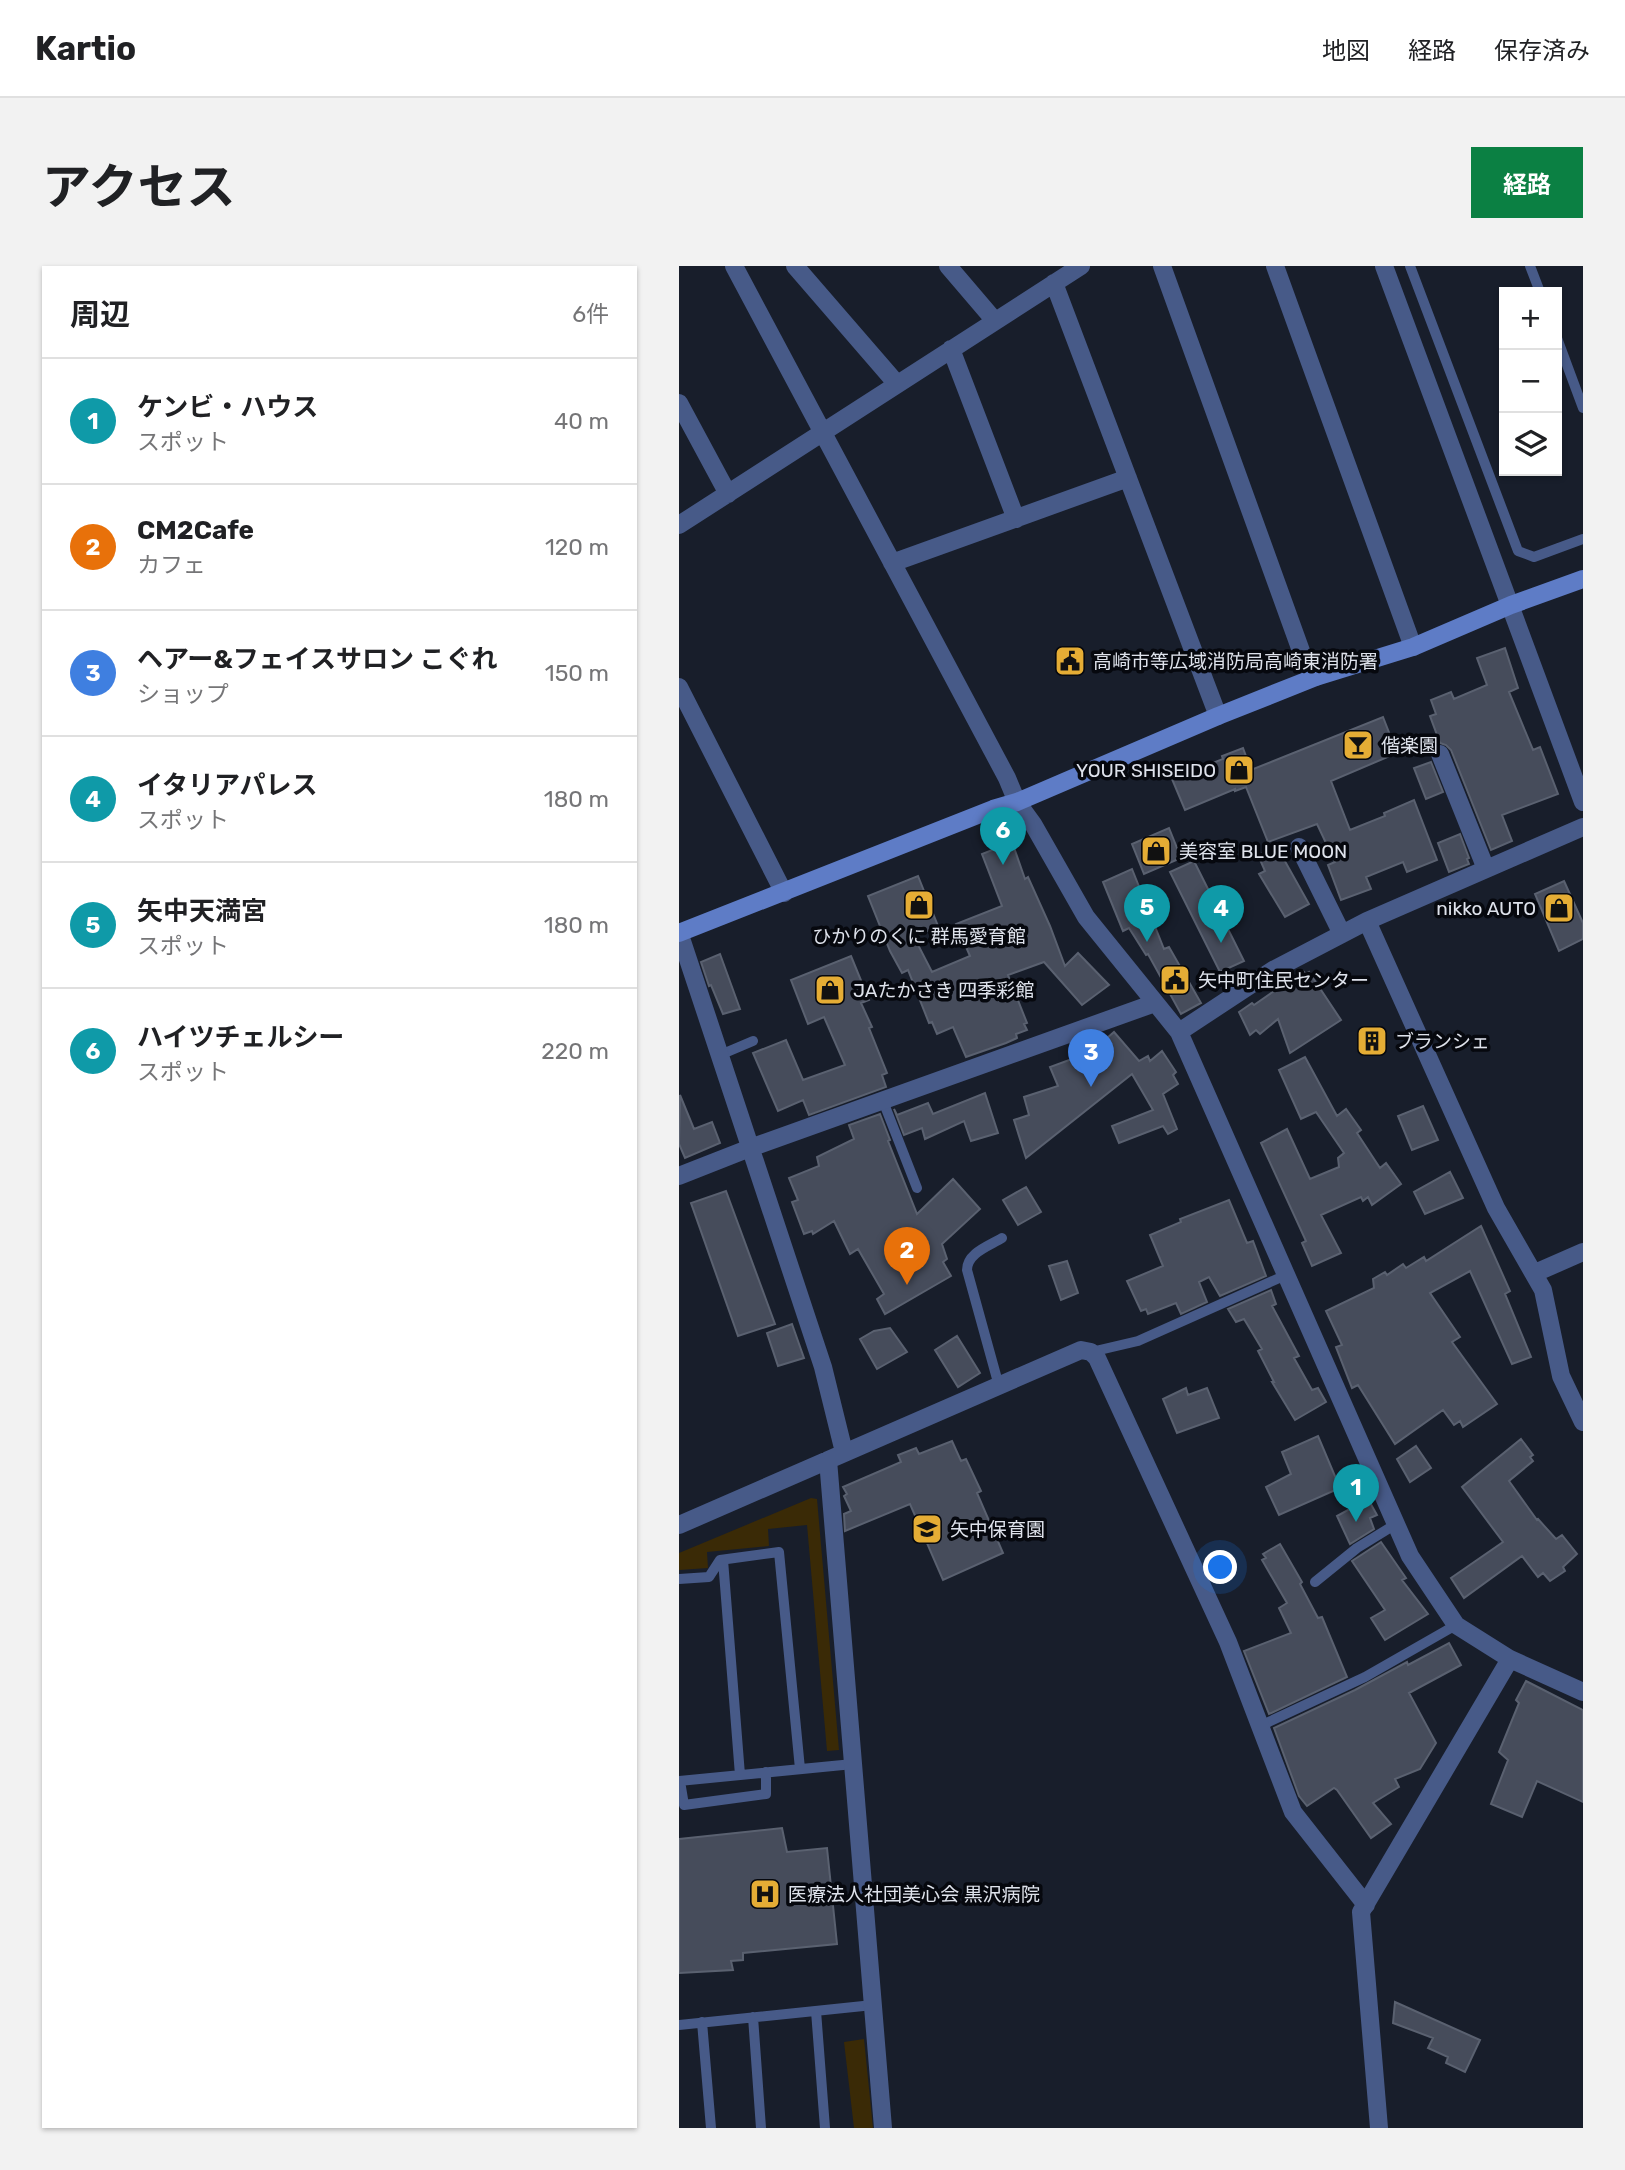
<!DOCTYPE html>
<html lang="ja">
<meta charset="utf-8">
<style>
:root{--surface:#fff;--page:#f2f2f2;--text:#202124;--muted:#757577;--line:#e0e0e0;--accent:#0b8043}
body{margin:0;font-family:Rubik,"Noto Sans JP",sans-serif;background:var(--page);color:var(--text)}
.controls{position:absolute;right:21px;top:21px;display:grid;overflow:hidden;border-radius:0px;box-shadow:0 2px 5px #0004}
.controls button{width:63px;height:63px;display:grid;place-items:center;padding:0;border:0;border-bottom:2px solid var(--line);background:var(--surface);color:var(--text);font:35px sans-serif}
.you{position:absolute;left:542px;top:1302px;width:24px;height:24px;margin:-18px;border:5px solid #fff;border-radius:50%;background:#1a73e8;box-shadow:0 0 0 10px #1a73e833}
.badge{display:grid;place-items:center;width:46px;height:46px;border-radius:50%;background:var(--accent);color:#fff;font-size:23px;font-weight:700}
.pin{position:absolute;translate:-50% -58px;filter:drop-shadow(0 2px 4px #0008)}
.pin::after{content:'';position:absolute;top:37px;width:24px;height:21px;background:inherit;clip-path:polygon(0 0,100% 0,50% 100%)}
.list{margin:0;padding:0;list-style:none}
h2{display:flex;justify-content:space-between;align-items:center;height:91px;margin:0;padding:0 28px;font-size:30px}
h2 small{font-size:23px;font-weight:400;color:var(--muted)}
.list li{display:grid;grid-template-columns:46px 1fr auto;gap:21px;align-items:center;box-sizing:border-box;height:126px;padding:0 28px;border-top:2px solid var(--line)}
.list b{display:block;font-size:26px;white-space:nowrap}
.list p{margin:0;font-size:23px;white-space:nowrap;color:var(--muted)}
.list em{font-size:23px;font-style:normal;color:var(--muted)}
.icon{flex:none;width:38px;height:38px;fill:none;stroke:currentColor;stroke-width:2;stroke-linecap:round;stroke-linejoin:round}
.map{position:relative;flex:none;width:904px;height:1862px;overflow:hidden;border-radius:0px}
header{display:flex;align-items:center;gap:42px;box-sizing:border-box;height:98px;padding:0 35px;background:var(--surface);border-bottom:2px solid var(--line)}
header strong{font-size:33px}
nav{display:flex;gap:38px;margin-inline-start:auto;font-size:24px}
.intro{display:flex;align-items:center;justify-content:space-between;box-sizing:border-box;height:168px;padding:0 42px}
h1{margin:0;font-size:49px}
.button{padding:18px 32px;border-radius:0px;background:var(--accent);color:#fff;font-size:24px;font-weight:700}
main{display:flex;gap:42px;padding:0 42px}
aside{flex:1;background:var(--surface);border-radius:0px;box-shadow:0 2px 5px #0004}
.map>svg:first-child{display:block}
.green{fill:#3a2a06}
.building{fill:#464c5b;stroke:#5a6170;stroke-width:2}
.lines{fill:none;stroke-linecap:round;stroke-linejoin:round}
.lane{stroke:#475a88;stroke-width:10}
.street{stroke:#475a88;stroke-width:18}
.secondary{stroke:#5e7cc6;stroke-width:18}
.labels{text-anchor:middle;stroke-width:7;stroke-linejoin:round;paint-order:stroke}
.poi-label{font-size:19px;fill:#dee2eb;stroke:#06080e;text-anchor:start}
</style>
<header>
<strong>Kartio</strong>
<nav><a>地図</a><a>経路</a><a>保存済み</a></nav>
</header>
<div class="intro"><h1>アクセス</h1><a class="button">経路</a></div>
<main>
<aside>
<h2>周辺<small>6件</small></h2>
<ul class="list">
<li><span class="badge" style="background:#0f9aa8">1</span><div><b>ケンビ・ハウス</b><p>スポット</p></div><em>40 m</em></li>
<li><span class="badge" style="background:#e8710a">2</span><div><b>CM2Cafe</b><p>カフェ</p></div><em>120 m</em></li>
<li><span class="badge" style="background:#3f7fe0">3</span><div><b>ヘアー&amp;フェイスサロン こぐれ</b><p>ショップ</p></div><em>150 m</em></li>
<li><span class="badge" style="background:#0f9aa8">4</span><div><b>イタリアパレス</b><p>スポット</p></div><em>180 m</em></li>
<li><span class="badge" style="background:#0f9aa8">5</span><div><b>矢中天満宮</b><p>スポット</p></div><em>180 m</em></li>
<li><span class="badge" style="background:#0f9aa8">6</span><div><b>ハイツチェルシー</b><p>スポット</p></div><em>220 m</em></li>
</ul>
</aside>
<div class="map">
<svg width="904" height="1862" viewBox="0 0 904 1862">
<rect width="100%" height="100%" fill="#181e2b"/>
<path class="green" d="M 132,1232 L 138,1233 L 160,1484 L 148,1485 L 128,1259 L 89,1263 L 90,1280 L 28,1286 L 29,1302 L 0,1304 L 0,1287 Z
M 185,1773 L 194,1862 L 175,1862 L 165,1776 Z"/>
<path class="building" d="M 826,382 L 839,422 L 830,426 L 854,484 L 861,481 L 879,528 L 823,549 L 833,575 L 812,584 L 772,484 L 767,479 L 761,477 L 751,450 L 757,448 L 752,434 L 772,426 L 775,433 L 808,419 L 798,392 Z
M 704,451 L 718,487 L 652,515 L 671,564 L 706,550 L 705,547 L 735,534 L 758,594 L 728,606 L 724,596 L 687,611 L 692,623 L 662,634 L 649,599 L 656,596 L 638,558 L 589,576 L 567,521 L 556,525 L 556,523 L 506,544 L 493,513 L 544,493 L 543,490 L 564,482 L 572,504 Z
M 752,496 L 764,526 L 747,533 L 735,502 Z
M 490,562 L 502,592 L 465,608 L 453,578 Z
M 781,568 L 790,592 L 788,593 L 790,598 L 770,606 L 759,577 Z
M 333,576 L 346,613 L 349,611 L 371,660 L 386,700 L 399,687 L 430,719 L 403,739 L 365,696 L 329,709 L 348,757 L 345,758 L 348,764 L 337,768 L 338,772 L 327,777 L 287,791 L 274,761 L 258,768 L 253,756 L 250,757 L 229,704 L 223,707 L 211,685 L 189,630 L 239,610 L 259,660 L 235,671 L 253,706 L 291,690 L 277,658 L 323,640 L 303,588 Z
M 598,581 L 630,638 L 606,651 L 580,608 L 586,605 L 579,589 Z
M 515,595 L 565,695 L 541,706 L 491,606 Z
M 453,603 L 485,683 L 490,681 L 522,737 L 502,748 L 469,688 L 467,689 L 450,662 L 444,665 L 424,616 Z
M 885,615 L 904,657 L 904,673 L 880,685 L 856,628 Z
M 41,688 L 61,743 L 44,748 L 32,719 L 30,720 L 22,696 Z
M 172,690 L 190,734 L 182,737 L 193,761 L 190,762 L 208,807 L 203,809 L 207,821 L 130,849 L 124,834 L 99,845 L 74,787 L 107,774 L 124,814 L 166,799 L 145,751 L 129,758 L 112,714 Z
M 624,705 L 627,708 L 630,706 L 662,754 L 611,787 L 599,753 L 581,768 L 577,764 L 571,769 L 560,746 L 573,737 L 575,739 Z
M 435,766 L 460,795 L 469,790 L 471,795 L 483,785 L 497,806 L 494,809 L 499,818 L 484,828 L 498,863 L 489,868 L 484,860 L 440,877 L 433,860 L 474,844 L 453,808 L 347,892 L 335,854 L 350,849 L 345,831 L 379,820 L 371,801 L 412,786 Z
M 626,791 L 658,850 L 667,843 L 682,864 L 678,867 L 701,902 L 707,897 L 722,918 L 693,939 L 689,931 L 684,935 L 682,931 L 642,949 L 662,987 L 633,1000 L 623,977 L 627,975 L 582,877 L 608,863 L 631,913 L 660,901 L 659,892 L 665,887 L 637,846 L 622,853 L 600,804 Z
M 306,827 L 319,867 L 292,875 L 285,855 L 246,873 L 243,862 L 225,869 L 215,843 L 218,849 L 249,837 L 254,848 Z
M 1,829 L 15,863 L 33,856 L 41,877 L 6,892 L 0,878 Z
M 744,840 L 759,874 L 733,884 L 719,850 Z
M 201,848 L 211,874 L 209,875 L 238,948 L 274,913 L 301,943 L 263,978 L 268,993 L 264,996 L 272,1010 L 206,1048 L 198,1033 L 205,1028 L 179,983 L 171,988 L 155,955 L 134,968 L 133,965 L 125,968 L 113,936 L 119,934 L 110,912 L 140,900 L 138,891 L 175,873 L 170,859 Z
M 771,906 L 784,932 L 746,948 L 735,926 Z
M 347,921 L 362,946 L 339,959 L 324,934 Z
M 47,925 L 96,1058 L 59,1070 L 12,937 Z
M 550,934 L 568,977 L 574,975 L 587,1010 L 541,1030 L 530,1011 L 520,1016 L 528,1036 L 502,1048 L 497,1037 L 469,1048 L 467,1043 L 462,1045 L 448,1015 L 484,1000 L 471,969 L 502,956 L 501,953 Z
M 802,960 L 831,1025 L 826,1028 L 852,1091 L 833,1098 L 791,1005 L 751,1027 L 781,1071 L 773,1076 L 818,1138 L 784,1161 L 781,1155 L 775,1159 L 764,1144 L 716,1178 L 679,1119 L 673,1122 L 657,1081 L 663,1079 L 647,1045 L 695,1022 L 694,1013 L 706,1006 L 708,1009 L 724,998 L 727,1002 L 745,991 L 747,995 Z
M 388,995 L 399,1027 L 382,1034 L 370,1000 Z
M 592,1024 L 597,1038 L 593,1040 L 620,1090 L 615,1092 L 633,1124 L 639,1122 L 647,1136 L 616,1154 L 593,1116 L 595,1116 L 579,1085 L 583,1083 L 565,1053 L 557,1056 L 549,1043 Z
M 113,1058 L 125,1092 L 99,1100 L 88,1067 Z
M 211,1062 L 228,1086 L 198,1103 L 181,1073 L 195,1065 Z
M 278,1070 L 301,1107 L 279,1121 L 256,1084 Z
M 507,1122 L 509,1129 L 528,1122 L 540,1152 L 498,1167 L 484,1133 Z
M 639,1170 L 661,1222 L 600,1249 L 587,1221 L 612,1208 L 603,1186 Z
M 842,1173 L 854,1189 L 851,1191 L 854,1195 L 830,1215 L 858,1254 L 859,1253 L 877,1273 L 883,1269 L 898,1288 L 884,1301 L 886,1305 L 871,1315 L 864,1307 L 859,1311 L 843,1290 L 785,1332 L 772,1312 L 824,1276 L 783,1221 Z
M 273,1175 L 282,1195 L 287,1193 L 302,1225 L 298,1227 L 324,1287 L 264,1314 L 231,1238 L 166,1265 L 165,1248 L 172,1245 L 165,1230 L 168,1228 L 164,1221 L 222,1196 L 219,1189 L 237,1182 L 240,1188 Z
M 737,1180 L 752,1202 L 731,1216 L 718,1193 Z
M 689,1233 L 698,1249 L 691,1252 L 695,1263 L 671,1278 L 658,1250 Z
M 702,1276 L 727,1312 L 723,1314 L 749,1348 L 706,1374 L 692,1352 L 706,1344 L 673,1295 Z
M 601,1278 L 623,1316 L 621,1318 L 639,1352 L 643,1351 L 668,1411 L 590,1448 L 565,1385 L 612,1367 L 600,1342 L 608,1337 L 583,1294 L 587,1292 L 584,1288 Z
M 770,1377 L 782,1399 L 730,1427 L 757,1477 L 741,1503 L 716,1513 L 720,1521 L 694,1537 L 712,1558 L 692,1572 L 658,1524 L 655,1522 L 628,1540 L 620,1530 L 595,1462 L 676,1424 L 728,1396 L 729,1399 Z
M 847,1415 L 904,1444 L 904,1536 L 858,1515 L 843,1551 L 812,1538 L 829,1494 L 820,1486 L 840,1437 L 837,1434 Z
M 103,1562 L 108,1586 L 148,1582 L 158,1678 L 64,1687 L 64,1694 L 52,1695 L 54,1704 L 0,1707 L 0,1573 Z
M 716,1736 L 801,1774 L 786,1806 L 767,1797 L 769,1791 L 749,1782 L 754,1772 L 714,1757 Z"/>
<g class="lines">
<path class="lane" d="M 731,0 L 839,285 L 855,291 L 904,273
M 851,0 L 861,26
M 878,72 L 904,142
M 41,789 L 74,775
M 204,835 L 238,922
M 412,1086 L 459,1075 L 607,1009
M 320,1120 L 288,1004 C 288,987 310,980 323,972
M 44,1294 L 61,1509
M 0,1313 L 30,1311 L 41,1294 L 100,1286 L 121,1503
M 636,1316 L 678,1282 L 717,1258
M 581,1460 L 686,1411 L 777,1359
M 0,1515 L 174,1498
M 1,1515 L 5,1539 L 87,1528 L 87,1506
M 137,1745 L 146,1862
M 74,1751 L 82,1862
M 23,1756 L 32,1862
M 0,1759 L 194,1739"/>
<path class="street" d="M 55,0 L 328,512 L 338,536 L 354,558 L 407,651 L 500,766 L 731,1290 L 777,1359 L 831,1393 L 904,1426
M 116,0 L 218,118
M 269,0 L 316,55
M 483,0 L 626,396 L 637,411
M 596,0 L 734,381
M 705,0 L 904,536
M 375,17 L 539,450
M 272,83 L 337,253
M 0,137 L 49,228
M 0,259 L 402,0
M 213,297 L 449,212
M 0,421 L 105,627
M 761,488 L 807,603
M 620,581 L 663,668
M 688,655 L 817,942 L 864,1024 L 882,1110 L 904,1156
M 0,666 L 144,1101 L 165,1186
M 500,766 L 594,704 L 688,655 L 904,561
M 0,910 L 71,882 L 476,737
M 856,1007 L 904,986
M 149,1194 L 204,1862
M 0,1259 L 402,1084 L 412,1086 L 418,1092 L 549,1376 L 614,1546 L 687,1639
M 700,1862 L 682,1646 L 831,1393"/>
<path class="secondary" d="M 0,667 L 314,543 L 338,536 L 539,450 L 637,411 L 734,381 L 832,339 L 904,313"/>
</g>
<defs>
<g id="civic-square" transform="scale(1.575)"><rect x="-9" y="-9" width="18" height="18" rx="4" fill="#e5ad35" stroke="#06080e"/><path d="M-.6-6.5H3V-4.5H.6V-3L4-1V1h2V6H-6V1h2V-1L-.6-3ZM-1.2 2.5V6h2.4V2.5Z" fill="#111"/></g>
<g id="bar-square" transform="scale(1.575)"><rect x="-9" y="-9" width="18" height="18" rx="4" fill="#e5ad35" stroke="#06080e"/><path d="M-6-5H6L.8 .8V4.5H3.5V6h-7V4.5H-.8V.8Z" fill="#111"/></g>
<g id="shop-square" transform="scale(1.575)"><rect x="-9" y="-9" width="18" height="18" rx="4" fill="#e5ad35" stroke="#06080e"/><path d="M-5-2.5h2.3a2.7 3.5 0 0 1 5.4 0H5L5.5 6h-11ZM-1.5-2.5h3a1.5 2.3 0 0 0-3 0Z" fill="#111"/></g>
<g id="building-square" transform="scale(1.575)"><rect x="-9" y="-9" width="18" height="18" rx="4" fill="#e5ad35" stroke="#06080e"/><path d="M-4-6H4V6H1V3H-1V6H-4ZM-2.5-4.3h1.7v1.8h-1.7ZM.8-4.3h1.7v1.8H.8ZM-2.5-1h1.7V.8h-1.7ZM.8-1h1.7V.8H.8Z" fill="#111"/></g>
<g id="school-square" transform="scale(1.575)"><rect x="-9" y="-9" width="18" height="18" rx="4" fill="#e5ad35" stroke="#06080e"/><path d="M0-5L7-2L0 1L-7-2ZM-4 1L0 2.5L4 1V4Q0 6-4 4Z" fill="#111"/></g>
<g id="hospital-square" transform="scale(1.575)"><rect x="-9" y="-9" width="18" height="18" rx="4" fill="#e5ad35" stroke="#06080e"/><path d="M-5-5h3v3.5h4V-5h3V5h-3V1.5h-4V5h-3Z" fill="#111"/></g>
</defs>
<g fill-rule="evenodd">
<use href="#civic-square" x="391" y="395"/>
<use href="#bar-square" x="679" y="479"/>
<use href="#shop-square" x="560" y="504"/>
<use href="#shop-square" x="477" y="585"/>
<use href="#shop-square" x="240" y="639"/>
<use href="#shop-square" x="880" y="642"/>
<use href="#civic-square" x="496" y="714"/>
<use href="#shop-square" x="151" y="724"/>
<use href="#building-square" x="693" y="775"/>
<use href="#school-square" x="248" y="1263"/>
<use href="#hospital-square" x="86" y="1628"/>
</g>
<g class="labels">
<g class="poi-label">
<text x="414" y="402">高崎市等広域消防局高崎東消防署</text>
<text x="702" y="486">偕楽園</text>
<text x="537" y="511" text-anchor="end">YOUR SHISEIDO</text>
<text x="500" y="592">美容室 BLUE MOON</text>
<text x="857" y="649" text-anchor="end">nikko AUTO</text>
<text x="240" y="677" text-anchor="middle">ひかりのくに 群馬愛育館</text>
<text x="519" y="721">矢中町住民センター</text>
<text x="174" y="731">JAたかさき 四季彩館</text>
<text x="716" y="782">ブランシェ</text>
<text x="271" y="1270">矢中保育園</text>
<text x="109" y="1635">医療法人社団美心会 黒沢病院</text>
</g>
</g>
</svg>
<div class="controls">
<button>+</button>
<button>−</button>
<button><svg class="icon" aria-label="layers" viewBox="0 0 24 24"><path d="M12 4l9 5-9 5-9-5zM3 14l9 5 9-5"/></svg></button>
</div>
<div class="you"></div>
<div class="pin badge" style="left:677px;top:1256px;background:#0f9aa8">1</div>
<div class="pin badge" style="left:228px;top:1019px;background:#e8710a">2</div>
<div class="pin badge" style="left:412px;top:821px;background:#3f7fe0">3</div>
<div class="pin badge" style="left:542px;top:677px;background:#0f9aa8">4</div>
<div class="pin badge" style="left:468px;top:676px;background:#0f9aa8">5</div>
<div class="pin badge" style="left:324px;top:599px;background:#0f9aa8">6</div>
</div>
</main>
